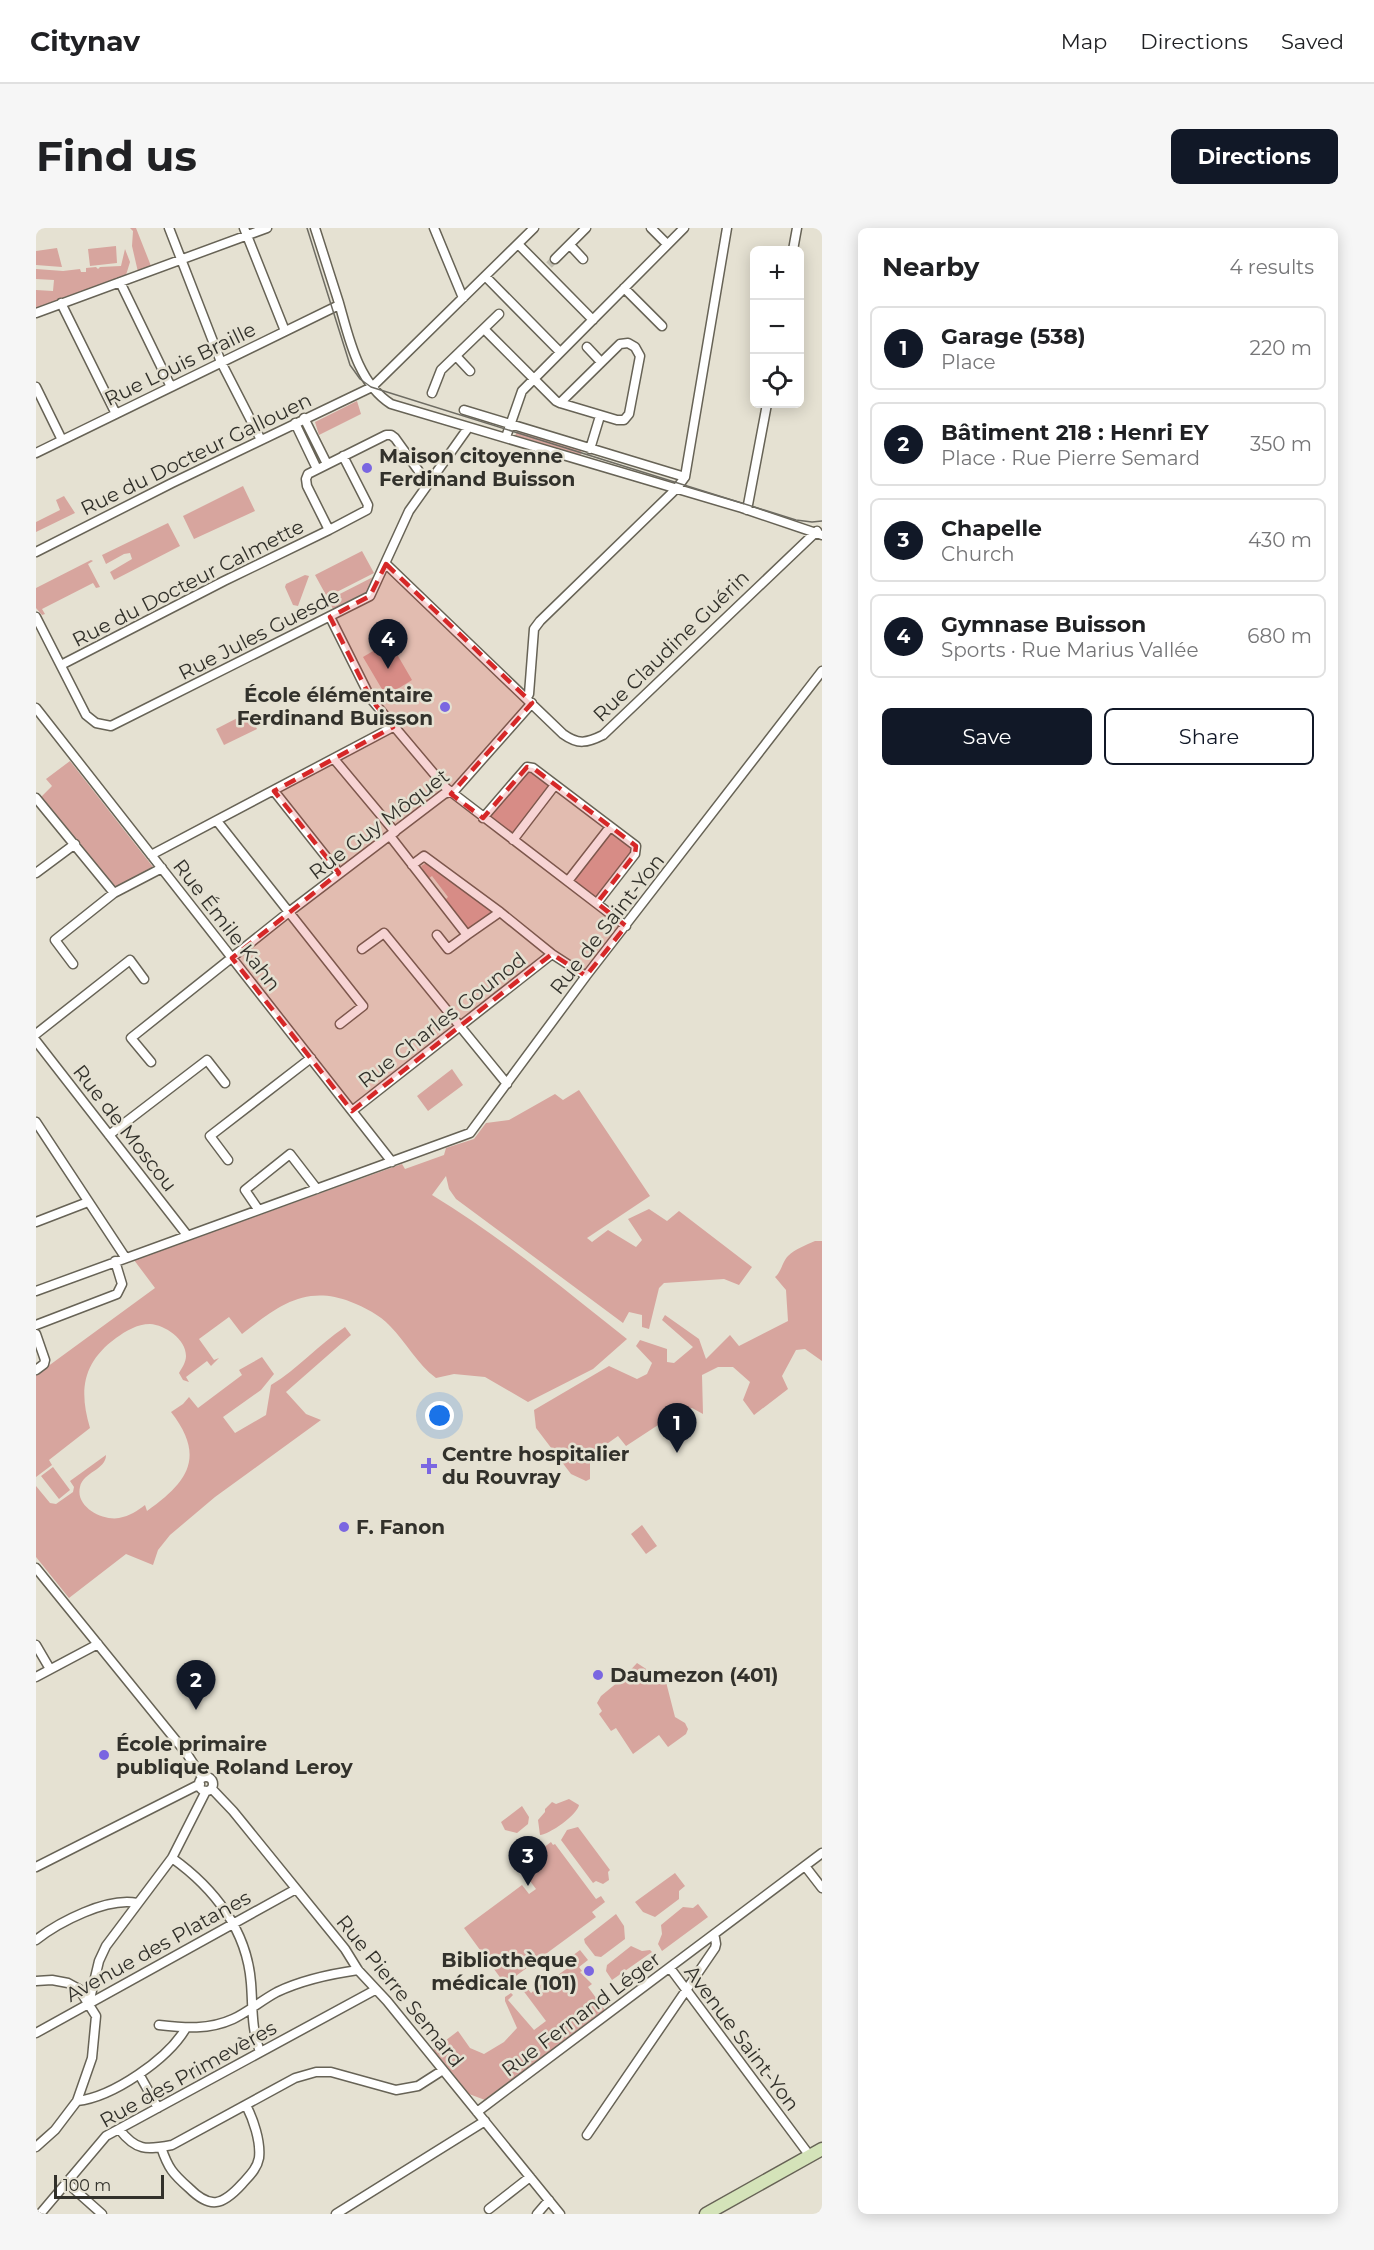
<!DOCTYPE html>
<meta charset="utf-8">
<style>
:root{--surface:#fff;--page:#f6f6f6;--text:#202124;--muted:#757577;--line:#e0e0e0;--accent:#111827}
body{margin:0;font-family:Montserrat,sans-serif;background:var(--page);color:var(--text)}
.controls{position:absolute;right:18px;top:18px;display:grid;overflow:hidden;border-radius:9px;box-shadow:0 3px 15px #0003}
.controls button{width:54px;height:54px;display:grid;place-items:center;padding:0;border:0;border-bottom:2px solid var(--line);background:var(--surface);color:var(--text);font:30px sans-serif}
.scale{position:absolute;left:18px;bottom:15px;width:110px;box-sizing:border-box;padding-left:6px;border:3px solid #32312b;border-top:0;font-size:16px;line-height:21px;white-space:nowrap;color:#32312b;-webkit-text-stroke:4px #e5e1d2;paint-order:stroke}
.you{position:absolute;left:404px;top:1188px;width:21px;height:21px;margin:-15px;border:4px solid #fff;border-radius:50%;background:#1a73e8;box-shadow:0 0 0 9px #1a73e833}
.badge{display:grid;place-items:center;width:39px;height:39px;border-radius:50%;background:var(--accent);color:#fff;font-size:20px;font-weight:700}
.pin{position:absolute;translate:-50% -50px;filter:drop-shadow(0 2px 3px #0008)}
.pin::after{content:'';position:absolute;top:32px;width:21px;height:18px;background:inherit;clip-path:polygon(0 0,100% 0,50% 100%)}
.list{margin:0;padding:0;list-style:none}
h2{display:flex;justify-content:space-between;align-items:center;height:78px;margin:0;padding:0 24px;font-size:26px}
h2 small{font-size:20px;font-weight:400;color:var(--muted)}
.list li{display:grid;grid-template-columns:39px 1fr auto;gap:18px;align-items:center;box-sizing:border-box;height:84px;margin:0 12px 12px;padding:0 12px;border:2px solid var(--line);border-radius:9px}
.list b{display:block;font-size:22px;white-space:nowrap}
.list p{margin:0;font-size:20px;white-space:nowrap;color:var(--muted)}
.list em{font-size:20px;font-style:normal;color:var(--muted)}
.actions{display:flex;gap:12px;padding:18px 24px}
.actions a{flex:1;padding:14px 0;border:2px solid var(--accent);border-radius:9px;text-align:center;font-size:21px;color:var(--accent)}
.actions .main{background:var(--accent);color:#fff}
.icon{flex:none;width:33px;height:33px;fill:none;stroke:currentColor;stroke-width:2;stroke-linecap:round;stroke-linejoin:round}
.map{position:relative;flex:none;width:786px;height:1986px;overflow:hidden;border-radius:9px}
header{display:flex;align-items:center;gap:36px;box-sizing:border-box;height:84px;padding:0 30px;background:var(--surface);border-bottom:2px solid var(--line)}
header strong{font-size:28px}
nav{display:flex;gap:33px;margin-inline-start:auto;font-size:21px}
.intro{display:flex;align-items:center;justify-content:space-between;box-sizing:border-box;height:144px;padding:0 36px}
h1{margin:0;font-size:42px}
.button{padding:15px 27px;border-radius:9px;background:var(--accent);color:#fff;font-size:21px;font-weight:700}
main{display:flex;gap:36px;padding:0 36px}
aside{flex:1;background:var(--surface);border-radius:9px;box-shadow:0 3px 15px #0003}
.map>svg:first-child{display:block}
.green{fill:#d7a59e}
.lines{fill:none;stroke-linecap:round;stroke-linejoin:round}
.street-tunnel{stroke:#c1beb1;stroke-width:8;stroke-dasharray:8 4;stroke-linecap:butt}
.street-casing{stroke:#676356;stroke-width:11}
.secondary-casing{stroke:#676356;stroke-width:15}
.street{stroke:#fff;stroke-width:8}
.secondary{stroke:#d4e3b9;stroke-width:12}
.tram{stroke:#6e6c63;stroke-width:1.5}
.marked{fill:#d62828;fill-opacity:0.2;stroke:#d62828;stroke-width:4.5;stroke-dasharray:12 8;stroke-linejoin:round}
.poi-dot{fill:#7a66e1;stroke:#e5e1d2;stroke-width:2}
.labels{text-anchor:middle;stroke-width:5;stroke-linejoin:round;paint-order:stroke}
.street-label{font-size:20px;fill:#32312b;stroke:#e5e1d2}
.poi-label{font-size:20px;font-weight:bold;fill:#32312b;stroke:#e5e1d2;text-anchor:start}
</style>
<header>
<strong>Citynav</strong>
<nav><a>Map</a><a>Directions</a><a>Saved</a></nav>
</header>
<div class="intro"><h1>Find us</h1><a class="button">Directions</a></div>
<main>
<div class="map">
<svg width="786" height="1986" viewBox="0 0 786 1986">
<rect width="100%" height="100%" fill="#e5e1d2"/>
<path class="green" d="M 94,0 L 100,0 L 115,38 L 102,44 L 96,18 L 97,3 Z
M 80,18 L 81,35 L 54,38 L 52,21 Z
M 21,20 L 26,39 L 0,37 L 0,23 Z
M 89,21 L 94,34 L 90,47 L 0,81 L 0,62 L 17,63 L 18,52 L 0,51 L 0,41 L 27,43 L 44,41 L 45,44 L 50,44 L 50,40 L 60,39 L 62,41 L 64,39 L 85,38 Z
M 321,173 L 325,186 L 283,207 L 279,194 Z
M 482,201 L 546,221 L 544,229 L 479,208 Z
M 207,258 L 219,283 L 158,311 L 147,288 Z
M 28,268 L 39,285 L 0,304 L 0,294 L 24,282 L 20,272 Z
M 132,295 L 144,318 L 78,352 L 74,344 L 96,331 L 94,325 L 88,326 L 70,336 L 66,327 Z
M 326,323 L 338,345 L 291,369 L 279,347 Z
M 55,332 L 57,333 L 52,336 L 64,359 L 60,360 L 57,355 L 6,381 L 9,386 L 6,387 L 0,380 L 0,360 Z
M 269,347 L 273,348 L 262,378 L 257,377 L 249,359 L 250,356 Z
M 339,348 L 331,365 L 297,381 L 292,372 Z
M 349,416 L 350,419 L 355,416 L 376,452 L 350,468 L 327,429 Z
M 213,484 L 221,501 L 188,517 L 180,501 Z
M 34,533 L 117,639 L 78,661 L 5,569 L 16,558 L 10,551 Z
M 492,542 L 495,542 L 515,558 L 477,607 L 453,588 Z
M 575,602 L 598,623 L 561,670 L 536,651 Z
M 392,634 L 456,683 L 455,684 L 434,700 L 430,700 L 409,672 L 412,669 L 396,648 L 392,651 L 385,638 Z
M 416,841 L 427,857 L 392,883 L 381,868 Z
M 543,862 L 614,968 L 551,1010 L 556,1014 L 572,1002 L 600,1019 L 606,1012 L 592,991 L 613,981 L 631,993 L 643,983 L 716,1039 L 703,1057 L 688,1051 L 628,1055 L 623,1060 L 613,1101 L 606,1099 L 606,1087 L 593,1084 L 587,1095 L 420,971 L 413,961 L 410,948 L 396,967 C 465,1009 528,1061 591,1111 L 557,1141 L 492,1174 L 449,1149 L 418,1146 L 400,1150 C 381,1136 370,1114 354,1098 C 344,1087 328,1079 315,1074 C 269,1056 241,1079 206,1106 L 193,1089 L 163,1111 L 178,1132 L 183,1130 L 175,1138 L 171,1133 L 150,1149 L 153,1154 L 147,1152 L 143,1145 C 146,1140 150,1134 150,1128 C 150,1111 129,1097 114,1096 C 101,1096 90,1103 80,1110 C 46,1135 43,1163 54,1200 L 13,1232 L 16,1237 L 0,1249 L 0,1147 L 119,1060 L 98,1032 L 366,936 L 369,941 L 408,927 L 410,920 L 438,911 L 450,895 L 473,892 L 519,866 L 527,872 Z
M 779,1013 L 786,1013 L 786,1133 L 769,1121 L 760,1122 L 746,1148 L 752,1161 L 718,1187 L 707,1172 L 714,1154 L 697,1139 L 682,1139 L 666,1147 L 667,1186 L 656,1180 L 645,1182 L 590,1218 L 582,1208 L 554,1228 L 554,1251 L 550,1253 L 535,1246 L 500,1200 L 498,1182 L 573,1138 L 601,1151 L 611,1146 L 616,1135 L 600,1118 L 604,1112 L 631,1121 L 631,1134 L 638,1135 L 657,1119 L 626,1092 L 629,1087 L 663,1111 L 670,1131 L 694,1107 L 703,1118 L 752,1093 L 750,1062 L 739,1049 C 746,1043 746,1034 752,1028 C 759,1021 770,1017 779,1013 Z
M 309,1099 L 315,1107 L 250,1164 L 270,1186 L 285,1192 L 179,1269 L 134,1307 L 122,1322 L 117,1337 L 90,1326 L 33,1370 L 0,1329 L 0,1258 L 14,1275 L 20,1276 L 37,1264 L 38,1259 L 34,1253 L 70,1227 C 70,1242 47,1244 44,1259 C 39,1279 67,1293 83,1290 C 94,1288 101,1283 109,1277 L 111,1283 C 152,1254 170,1229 135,1184 L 147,1176 L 153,1169 L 162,1180 L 206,1147 L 203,1142 L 226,1129 L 238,1146 L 225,1162 L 187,1189 L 199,1205 L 230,1187 L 235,1157 C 262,1141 282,1117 309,1099 Z
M 17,1239 L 34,1262 L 23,1271 L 5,1248 Z
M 606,1297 L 621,1318 L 610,1326 L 595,1306 Z
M 601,1435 L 630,1454 L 639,1489 L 649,1495 L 652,1501 L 650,1506 L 632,1519 L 623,1507 L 597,1526 L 580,1500 L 575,1503 L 563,1486 L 566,1483 L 561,1475 L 565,1468 L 588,1449 Z
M 533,1571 L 543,1577 C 542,1586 513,1607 504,1607 L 502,1592 L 509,1584 L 509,1581 L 516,1574 L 520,1576 Z
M 486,1578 L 493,1589 L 492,1596 L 481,1605 L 469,1602 L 465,1594 Z
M 542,1599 L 574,1642 L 572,1644 L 573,1652 L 567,1656 L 560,1653 L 557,1655 L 525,1612 L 531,1602 Z
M 515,1614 L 517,1617 L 519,1616 L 560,1671 L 565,1668 L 569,1674 L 556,1684 L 560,1689 L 469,1756 L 449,1729 L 452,1726 L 451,1724 L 447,1726 L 428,1700 L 486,1657 L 493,1666 L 500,1661 L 488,1645 L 502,1634 L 498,1630 L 499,1626 Z
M 639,1645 L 649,1658 L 643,1663 L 643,1671 L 619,1689 L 607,1684 L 599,1674 Z
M 662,1676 L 672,1689 L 626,1723 L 622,1716 L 626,1706 L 625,1697 L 647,1679 L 657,1680 Z
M 580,1686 L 588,1698 L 589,1711 L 565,1729 L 559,1728 L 549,1715 L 548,1711 Z
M 595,1718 L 606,1723 L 614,1722 L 616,1724 L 576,1752 L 570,1743 L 571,1737 Z
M 544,1722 L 552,1732 L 543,1739 L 546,1743 L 544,1744 L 556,1756 L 552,1759 L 569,1782 L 449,1872 L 433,1866 L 397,1822 L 422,1803 L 434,1820 L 448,1826 L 468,1814 L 481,1800 L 469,1773 L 469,1769 L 475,1765 L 477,1767 L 472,1772 L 498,1802 L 510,1793 L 486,1761 L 482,1763 L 480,1760 L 487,1755 L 495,1765 L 513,1750 L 515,1752 L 540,1734 L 536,1728 Z"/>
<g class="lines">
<path class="street-tunnel" d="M 513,37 L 519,31"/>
<g class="street-casing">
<path id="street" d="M 133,0 L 185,134 L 225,212
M 208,0 L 249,103
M 279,0 C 287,25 295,50 303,75 C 313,110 322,155 355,176 L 706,280 L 786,307
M 398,0 L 427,70
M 615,0 L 631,16
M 482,16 L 557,92
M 534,17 L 547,31
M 757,22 L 761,0
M 519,31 L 550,0
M 449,48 L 524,124
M 84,54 L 135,159
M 588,60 L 626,98
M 25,75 L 80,186
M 0,85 L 231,0
M 448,101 L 520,173 L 524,175
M 592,115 L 599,119 L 604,128 L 593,186 L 588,192 L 581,192 L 524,175 L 584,116 Z
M 551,119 L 565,134
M 420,128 L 434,143
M 0,159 L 26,212
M 396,165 L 405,142 L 463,86
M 428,182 L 649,249
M 268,190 L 291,236
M 259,195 L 281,241
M 470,209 L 486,163 L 648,0
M 554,221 L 564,188
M 0,225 L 303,77
M 307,228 L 332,277 L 331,282 L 293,302 L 271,258 L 270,251 L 272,246 L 350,207 L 355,207 L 359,210 L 392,256
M 711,282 L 731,176
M 0,324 L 136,255 L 336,159 L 498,0
M 350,336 L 527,506 C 542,517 551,515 567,507 L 781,303
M 0,389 L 50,487 L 60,495 L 75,498 L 334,368 L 373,283 L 432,200
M 294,389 L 335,471 L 410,560 L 590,698
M 25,437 L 188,353 L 293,302
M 490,470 L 493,466 L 498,401 L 504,393 L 641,260 L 649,249 L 691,0
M 0,480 L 356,934
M 298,531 L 359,604
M 238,563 L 303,645
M 0,570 L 78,665
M 447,590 L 491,539 L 497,540 L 600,618 L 599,626 L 561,675
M 181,593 L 327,778 L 304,796
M 354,608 L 431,707 L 464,684
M 477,612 L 519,557
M 115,627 L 357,499
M 376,637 L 388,628 L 464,684 L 516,726 L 550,748
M 0,645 L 39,616
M 532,653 L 574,599
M 401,707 L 412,721 L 431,707
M 326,721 L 348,705 L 471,856
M 37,736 L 19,712 L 78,665 L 126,640
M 0,806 L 94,732 L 108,751
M 0,813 L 151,1007
M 115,834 L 95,810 L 253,684 L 408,566 L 419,562 L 496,475
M 316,883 L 516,726
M 0,894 L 89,1029
M 73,907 L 171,832 L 189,855
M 192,932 L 174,908 L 275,830
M 222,981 L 209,962 L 254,926 L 281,961
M 0,994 L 52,974
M 0,1063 L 434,905 L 550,748 L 786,443
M 0,1097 L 81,1066 L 86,1056 L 79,1033
M 0,1106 L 9,1132 L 8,1136 L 0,1142
M 0,1340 L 151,1526 L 166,1549
M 0,1417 L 14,1441
M 0,1449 L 62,1416
M163 1556a7 7 0 1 1 14 0a7 7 0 1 1-14 0Z
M 177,1562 L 197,1583 L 309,1721 L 322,1742 L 351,1773 L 524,1986
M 136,1630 C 178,1660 211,1702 215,1755 C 217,1780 215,1799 224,1824
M 769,1638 L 786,1660
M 0,1639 L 164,1556
M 0,1712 C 23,1694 71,1669 101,1675
M 634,1740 L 774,1928
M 0,1753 L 16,1752 L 32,1755 L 43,1761 L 60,1788 L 56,1830 L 41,1873 L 19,1902 L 0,1919
M 53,1775 L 63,1733 L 70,1718 L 136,1630 L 170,1563
M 123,1797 C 149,1800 173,1802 197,1791 C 212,1784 226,1772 241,1764 C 266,1752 294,1746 322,1742
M 0,1805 L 260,1661
M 103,1846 L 122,1880
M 41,1873 C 77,1869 132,1831 150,1800
M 441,1884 L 786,1625
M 83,1901 C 100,1923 110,1922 136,1917 L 259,1850 L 280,1844 L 295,1844 L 360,1862 L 382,1858 L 407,1842
M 551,1907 L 679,1720 L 680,1716 L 679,1710
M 125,1919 C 132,1940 137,1946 153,1960 C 174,1981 186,1978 206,1956 C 213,1948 221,1941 223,1930 C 225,1913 217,1891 210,1877
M 30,1954 L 66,1986
M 453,1981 L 494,1949
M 4,1986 L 70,1908 L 339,1762
M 300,1986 L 449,1893
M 501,1986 L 513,1972"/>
</g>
<g class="secondary-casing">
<path id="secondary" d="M 670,1986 L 786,1921"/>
</g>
<use href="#street" class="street"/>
<use href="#secondary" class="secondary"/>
<path class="tram" d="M 271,0 L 314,137 L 324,151 L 335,159 L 760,292 L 776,294 L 786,293"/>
</g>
<path class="marked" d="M 350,336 L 496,475 L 415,566 L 447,590 L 491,539 L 497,540 L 600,618 L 599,626 L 561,675 L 590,698 L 550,748 L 516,726 L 316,883 L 196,730 L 303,645 L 238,563 L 357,499 L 335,471 L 294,389 L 334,368 Z"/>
<g class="poi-dot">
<circle cx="331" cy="240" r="6"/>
<circle cx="409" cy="479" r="6"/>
<path d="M390 1229h6v6h6v6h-6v6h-6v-6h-6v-6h6z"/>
<circle cx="308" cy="1299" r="6"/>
<circle cx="562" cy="1447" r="6"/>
<circle cx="68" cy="1527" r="6"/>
<circle cx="553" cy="1743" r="6"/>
</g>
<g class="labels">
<g class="street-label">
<text transform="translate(144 136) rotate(-26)" y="7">Rue Louis Braille</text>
<text transform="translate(160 226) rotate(-26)" y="7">Rue du Docteur Gallouen</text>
<text transform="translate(152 355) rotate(-27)" y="7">Rue du Docteur Calmette</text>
<text transform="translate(223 406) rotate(-27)" y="7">Rue Jules Guesde</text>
<text transform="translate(635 418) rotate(-44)" y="7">Rue Claudine Guérin</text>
<text transform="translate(343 596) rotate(-37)" y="7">Rue Guy Môquet</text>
<text transform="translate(571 696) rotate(-52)" y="7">Rue de Saint-Yon</text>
<text transform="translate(191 697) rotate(52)" y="7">Rue Émile Kahn</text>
<text transform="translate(406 792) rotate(-38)" y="7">Rue Charles Gounod</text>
<text transform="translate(89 900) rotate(52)" y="7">Rue de Moscou</text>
<text transform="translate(122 1718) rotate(-29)" y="7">Avenue des Platanes</text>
<text transform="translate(364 1763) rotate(51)" y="7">Rue Pierre Semard</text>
<text transform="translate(545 1786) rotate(-37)" y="7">Rue Fernand Léger</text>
<text transform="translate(706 1810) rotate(53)" y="7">Avenue Saint-Yon</text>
<text transform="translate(152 1846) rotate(-29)" y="7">Rue des Primevères</text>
</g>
<g class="poi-label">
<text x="343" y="235">Maison citoyenne<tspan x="343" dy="23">Ferdinand Buisson</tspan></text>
<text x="397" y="474" text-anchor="end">École élémentaire<tspan x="397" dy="23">Ferdinand Buisson</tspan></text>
<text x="406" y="1233">Centre hospitalier<tspan x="406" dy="23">du Rouvray</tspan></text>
<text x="320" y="1306">F. Fanon</text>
<text x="574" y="1454">Daumezon (401)</text>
<text x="80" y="1523">École primaire<tspan x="80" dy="23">publique Roland Leroy</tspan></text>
<text x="541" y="1739" text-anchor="end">Bibliothèque<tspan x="541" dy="23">médicale (101)</tspan></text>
</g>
</g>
</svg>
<div class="controls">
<button>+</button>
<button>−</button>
<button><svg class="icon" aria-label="locate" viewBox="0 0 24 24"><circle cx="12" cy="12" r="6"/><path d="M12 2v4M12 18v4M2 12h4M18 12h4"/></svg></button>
</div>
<div class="scale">100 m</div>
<div class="you"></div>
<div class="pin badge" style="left:641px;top:1225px">1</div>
<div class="pin badge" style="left:160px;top:1482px">2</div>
<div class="pin badge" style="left:492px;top:1658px">3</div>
<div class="pin badge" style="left:352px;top:441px">4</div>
</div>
<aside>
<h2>Nearby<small>4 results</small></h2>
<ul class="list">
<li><span class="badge">1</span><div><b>Garage (538)</b><p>Place</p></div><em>220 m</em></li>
<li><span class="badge">2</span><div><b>Bâtiment 218 : Henri EY</b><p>Place · Rue Pierre Semard</p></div><em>350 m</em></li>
<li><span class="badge">3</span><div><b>Chapelle</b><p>Church</p></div><em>430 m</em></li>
<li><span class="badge">4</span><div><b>Gymnase Buisson</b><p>Sports · Rue Marius Vallée</p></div><em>680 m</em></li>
</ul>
<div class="actions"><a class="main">Save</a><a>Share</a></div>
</aside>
</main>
